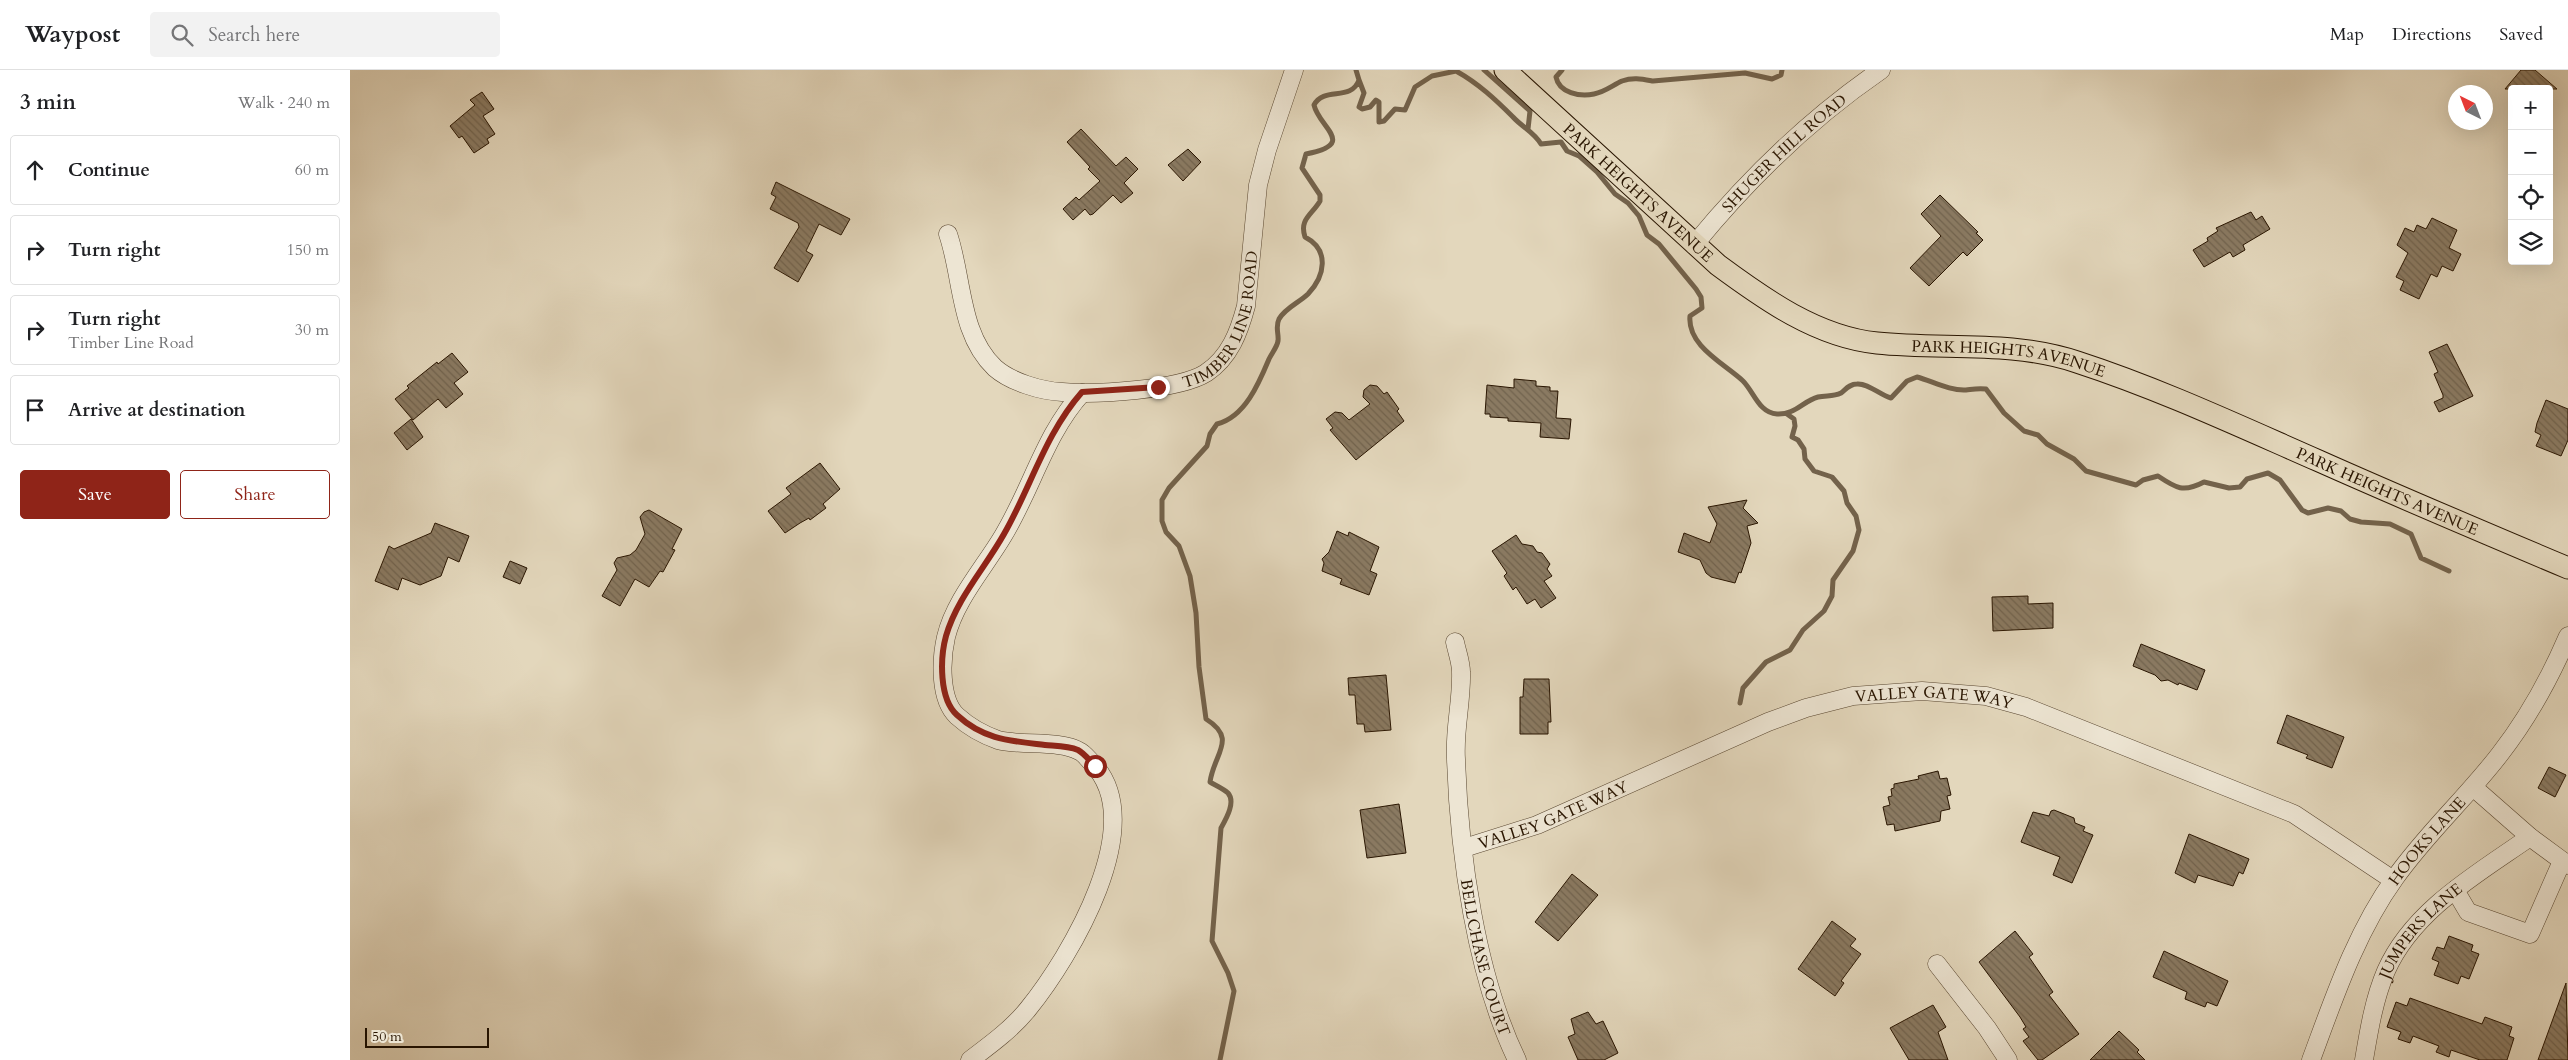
<!DOCTYPE html>
<meta charset="utf-8">
<style>
:root{--surface:#fff;--page:#f2f2f2;--text:#202124;--muted:#757577;--line:#e0e0e0;--accent:#8f2418}
body{margin:0;font-family:Cardo,serif;background:var(--page);color:var(--text)}
.controls{position:absolute;right:15px;top:15px;display:grid;overflow:hidden;border-radius:5px;box-shadow:0 5px 20px #0002}
.controls button{width:45px;height:45px;display:grid;place-items:center;padding:0;border:0;border-bottom:1px solid var(--line);background:var(--surface);color:var(--text);font:25px sans-serif}
.compass{position:absolute;left:2098px;top:15px;width:45px;height:45px;border-radius:50%;background:var(--surface);box-shadow:0 5px 20px #0002;rotate:318deg}
.scale{position:absolute;left:15px;bottom:12px;width:124px;box-sizing:border-box;padding-left:5px;border:2px solid #291501;border-top:0;font-size:14px;line-height:18px;white-space:nowrap;color:#291501;-webkit-text-stroke:4px #ede5d3;paint-order:stroke}
.stop{position:absolute;width:15px;height:15px;margin:-11px;border:4px solid #8f2418;border-radius:50%;background:#fff}
.stop.end{background:#8f2418;border-color:#fff;box-shadow:0 1px 5px #0008}
.list{margin:0;padding:0;list-style:none}
h2{display:flex;justify-content:space-between;align-items:center;height:65px;margin:0;padding:0 20px;font-size:21px}
h2 small{font-size:16px;font-weight:400;color:var(--muted)}
.list li{display:grid;grid-template-columns:32px 1fr auto;gap:15px;align-items:center;box-sizing:border-box;height:70px;margin:0 10px 10px;padding:0 10px;border:1px solid var(--line);border-radius:5px}
.list b{display:block;font-size:19px;white-space:nowrap}
.list p{margin:0;font-size:16px;white-space:nowrap;color:var(--muted)}
.list em{font-size:16px;font-style:normal;color:var(--muted)}
.actions{display:flex;gap:10px;padding:15px 20px}
.actions a{flex:1;padding:11px 0;border:1px solid var(--accent);border-radius:5px;text-align:center;font-size:18px;color:var(--accent)}
.actions .main{background:var(--accent);color:#fff}
.icon{flex:none;width:28px;height:28px;fill:none;stroke:currentColor;stroke-width:2;stroke-linecap:round;stroke-linejoin:round}
.map{position:relative;flex:none;width:2218px;height:990px;overflow:hidden}
header{display:flex;align-items:center;gap:30px;box-sizing:border-box;height:70px;padding:0 25px;background:var(--surface);border-bottom:1px solid var(--line)}
header strong{font-size:24px}
nav{display:flex;gap:28px;margin-inline-start:auto;font-size:18px}
.search{width:350px;height:45px;background:var(--page);display:flex;align-items:center;gap:12px;box-sizing:border-box;padding:0 18px;border-radius:5px;color:var(--muted);font-size:19px}
main{display:flex}
aside{flex:1;background:var(--surface)}
.map>svg:first-child{display:block}
.lines{fill:none;stroke-linecap:round;stroke-linejoin:round}
.stream{stroke:#73624b;stroke-width:5}
.building{fill:url(#building-back-hatch);stroke:#291501}
.minor-casing{stroke:#584630;stroke-width:19}
.major-casing{stroke:#291501;stroke-width:23}
.minor{stroke:#ede5d3;stroke-width:18}
.major{stroke:#e3d7bc;stroke-width:21}
.route{stroke:#8f2418;stroke-width:6}
.labels{text-anchor:middle;stroke-width:4;stroke-linejoin:round;paint-order:stroke}
.street-label{font-size:16px;fill:#291501;stroke:#ede5d3}
</style>
<header>
<strong>Waypost</strong>
<div class="search"><svg class="icon" aria-label="search" viewBox="0 0 24 24"><circle cx="10" cy="10" r="6"/><path d="M15 15l6 6"/></svg>Search here</div>
<nav><a>Map</a><a>Directions</a><a>Saved</a></nav>
</header>
<main>
<aside>
<h2>3 min<small>Walk · 240 m</small></h2>
<ul class="list">
<li><svg class="icon" aria-label="ahead" viewBox="0 0 24 24"><path d="M12 20V5M6 11l6-6 6 6"/></svg><div><b>Continue</b></div><em>60 m</em></li>
<li><svg class="icon" aria-label="right" viewBox="0 0 24 24"><path d="M7 20v-9h11M14 6l5 5-5 5"/></svg><div><b>Turn right</b></div><em>150 m</em></li>
<li><svg class="icon" aria-label="right" viewBox="0 0 24 24"><path d="M7 20v-9h11M14 6l5 5-5 5"/></svg><div><b>Turn right</b><p>Timber Line Road</p></div><em>30 m</em></li>
<li><svg class="icon" aria-label="arrive" viewBox="0 0 24 24"><path d="M6 21V4h12l-3 4 3 4H6"/></svg><div><b>Arrive at destination</b></div></li>
</ul>
<div class="actions"><a class="main">Save</a><a>Share</a></div>
</aside>
<div class="map">
<svg width="2218" height="990" viewBox="0 0 2218 990">
<defs>
<pattern id="building-back-hatch" width="6" height="6" patternUnits="userSpaceOnUse" patternTransform="scale(1.25)"><rect width="6" height="6" fill="#8a7a62"/><path d="M-1 5l2 2M0 0l6 6M5-1l2 2" fill="none" stroke="#71634e"/></pattern>
</defs>
<rect width="100%" height="100%" fill="#e3d7bc"/>
<filter id="stains"><feTurbulence type="fractalNoise" baseFrequency=".004" numOctaves="4"/><feColorMatrix values="0 0 0 0 .2 0 0 0 0 .09 0 0 0 0 .02 0 0 0 .5 -.17"/></filter>
<radialGradient id="worn" r=".72"><stop offset=".6" stop-color="#630" stop-opacity="0"/><stop offset="1" stop-color="#630" stop-opacity=".3"/></radialGradient>
<g class="lines">
<path class="stream" d="M 1134,0 L 1180,41 L 1178,59
M 1212,0 L 1206,7 C 1209,23 1230,27 1244,24 C 1255,22 1263,15 1272,11 C 1283,7 1292,9 1303,11 L 1395,3 L 1422,9 L 1431,5 L 1432,0
M 1009,10 L 1014,23 L 1009,37 L 1012,39 L 1020,37 L 1026,30 L 1029,32 L 1029,52 L 1034,51 L 1045,39 L 1055,40 L 1065,17 L 1082,6 L 1106,1 C 1128,13 1146,30 1163,47 C 1172,57 1184,62 1191,74 L 1211,72 L 1217,81 L 1229,86 L 1247,102 L 1265,124 L 1278,133 L 1289,146 L 1297,165 L 1309,174 L 1346,219 L 1351,227 L 1352,238 L 1340,246 C 1337,276 1375,294 1393,311 C 1404,322 1409,343 1427,344 C 1445,345 1453,331 1468,327 C 1476,325 1483,327 1491,323 C 1496,319 1500,314 1507,314 C 1518,313 1530,325 1541,328 L 1557,311 L 1567,307 C 1582,311 1600,321 1616,320 C 1624,319 1628,318 1636,319 L 1654,343 L 1674,361 L 1688,365 L 1697,374 L 1724,389 L 1736,401 L 1786,415 L 1793,410 L 1808,406 C 1826,418 1833,423 1854,412 L 1879,418 L 1890,417 L 1897,409 L 1918,403 L 1930,410 L 1952,440 L 1958,443 L 1978,438 L 1991,441 L 2000,449 L 2011,452 L 2040,454 L 2061,464 L 2071,488 L 2099,501
M 1390,633 L 1393,618 L 1416,592 L 1440,580 L 1453,560 L 1474,541 L 1482,526 L 1483,510 L 1503,481 L 1509,460 L 1506,446 L 1497,433 L 1494,421 L 1482,407 L 1464,401 L 1455,389 L 1454,379 L 1448,370 L 1442,367 L 1445,356 L 1444,349 L 1437,344
M 870,990 L 884,921 L 878,903 L 862,871 L 871,758 C 876,749 886,732 878,723 C 874,719 865,715 860,712 C 864,683 888,669 856,649 L 849,597 L 846,543 L 840,506 L 829,476 L 816,462 L 812,451 L 812,430 L 819,418 L 857,376 L 860,364 L 867,354 C 895,347 909,313 919,289 C 922,283 927,277 928,271 C 929,264 925,257 929,249 C 935,238 950,232 958,224 C 975,206 980,180 955,167 C 949,149 962,145 970,131 L 970,125 L 952,98 L 956,84 C 1008,74 969,58 964,35 C 974,16 1001,32 1009,10 L 1006,0"/>
</g>
<path class="building" d="M 2171,0 L 2185,0 L 2207,19 L 2155,19 Z
M 132,22 L 144,39 L 133,46 L 145,64 L 137,69 L 139,73 L 124,83 L 112,66 L 109,68 L 100,56 L 125,35 L 120,30 Z
M 731,59 L 766,96 L 776,87 L 788,99 L 774,113 L 783,123 L 771,133 L 763,125 L 743,144 L 740,145 L 735,139 L 723,150 L 713,139 L 726,127 L 729,130 L 750,111 L 738,99 L 740,97 L 717,72 Z
M 838,79 L 851,92 L 833,111 L 818,95 Z
M 426,112 L 500,149 L 491,165 L 469,154 L 456,181 L 463,185 L 448,212 L 424,198 L 449,157 L 448,153 L 420,139 L 426,127 L 421,124 Z
M 1590,125 L 1628,162 L 1626,163 L 1633,170 L 1617,186 L 1613,182 L 1579,216 L 1560,198 L 1591,166 L 1571,144 Z
M 1901,142 L 1906,150 L 1912,146 L 1920,159 L 1893,175 L 1895,180 L 1883,187 L 1880,182 L 1854,197 L 1843,180 L 1858,171 L 1857,168 L 1868,161 L 1866,158 Z
M 2082,148 L 2107,160 L 2099,178 L 2111,184 L 2103,201 L 2092,196 L 2087,207 L 2081,204 L 2069,229 L 2050,220 L 2054,211 L 2046,207 L 2058,183 L 2047,175 L 2055,158 L 2064,162 L 2067,155 L 2076,159 Z
M 2097,274 L 2123,326 L 2089,342 L 2084,332 L 2093,328 L 2093,325 L 2084,304 L 2088,302 L 2079,282 Z
M 102,283 L 118,302 L 104,313 L 113,324 L 96,338 L 88,329 L 63,350 L 45,329 L 59,318 L 57,316 L 87,292 L 88,294 Z
M 1164,309 L 1186,311 L 1186,316 L 1200,317 L 1200,321 L 1208,321 L 1206,348 L 1221,349 L 1219,369 L 1190,367 L 1191,353 L 1158,351 L 1158,348 L 1140,347 L 1140,344 L 1135,344 L 1137,315 L 1164,318 Z
M 1020,315 L 1027,316 L 1034,324 L 1037,322 L 1049,339 L 1047,341 L 1054,351 L 1006,390 L 980,360 L 983,358 L 976,349 L 985,342 L 992,343 L 999,350 L 1020,334 L 1013,327 L 1014,320 Z
M 2196,330 L 2218,339 L 2218,370 L 2211,386 L 2186,376 L 2191,365 L 2185,362 L 2187,353 Z
M 61,349 L 73,367 L 57,380 L 44,363 Z
M 470,393 L 490,419 L 473,434 L 476,438 L 460,450 L 459,448 L 450,453 L 435,463 L 418,441 L 441,424 L 436,418 Z
M 1397,430 L 1393,438 L 1408,453 L 1397,456 L 1401,473 L 1391,503 L 1389,502 L 1385,513 L 1361,507 L 1356,503 L 1350,490 L 1328,482 L 1334,463 L 1360,473 L 1367,454 L 1358,437 Z
M 299,440 L 332,459 L 322,479 L 325,480 L 313,502 L 310,501 L 299,517 L 285,509 L 270,536 L 252,526 L 267,500 L 264,493 L 267,488 L 280,485 L 286,480 L 295,464 L 290,447 L 294,442 Z
M 85,453 L 119,466 L 109,492 L 98,487 L 91,506 L 70,515 L 52,508 L 48,520 L 25,511 L 39,476 L 44,479 L 81,463 Z
M 987,461 L 998,466 L 999,462 L 1029,477 L 1020,501 L 1027,504 L 1019,525 L 990,514 L 992,509 L 972,501 L 974,493 L 972,489 L 979,482 Z
M 1166,465 L 1172,474 L 1183,476 L 1187,482 L 1192,483 L 1200,494 L 1197,499 L 1202,506 L 1194,511 L 1206,528 L 1191,538 L 1185,529 L 1177,534 L 1166,517 L 1163,520 L 1154,506 L 1157,503 L 1142,481 Z
M 160,491 L 177,498 L 170,514 L 153,507 Z
M 1678,526 L 1678,534 L 1703,533 L 1703,558 L 1643,561 L 1642,527 Z
M 1791,574 L 1855,600 L 1847,620 L 1829,613 L 1828,615 L 1818,610 L 1811,611 L 1805,605 L 1783,596 Z
M 1036,605 L 1041,660 L 1015,662 L 1014,654 L 1007,654 L 1005,625 L 999,625 L 998,608 Z
M 1174,609 L 1199,609 L 1201,652 L 1198,652 L 1198,664 L 1170,664 L 1170,627 L 1173,627 Z
M 1937,645 L 1994,667 L 1982,698 L 1956,688 L 1958,685 L 1927,673 Z
M 2199,697 L 2216,705 L 2205,727 L 2188,718 Z
M 1588,701 L 1590,709 L 1597,708 L 1601,725 L 1597,726 L 1600,739 L 1591,741 L 1590,751 L 1545,761 L 1544,754 L 1537,755 L 1533,737 L 1540,735 L 1538,727 L 1542,726 L 1541,719 L 1544,718 L 1544,714 L 1569,709 L 1568,706 Z
M 1049,734 L 1056,783 L 1017,788 L 1010,740 Z
M 1704,740 L 1724,748 L 1725,753 L 1735,757 L 1733,761 L 1743,765 L 1722,813 L 1703,805 L 1710,787 L 1671,772 L 1683,742 L 1699,746 L 1701,741 Z
M 1839,764 L 1899,789 L 1893,804 L 1889,802 L 1883,816 L 1848,805 L 1845,813 L 1825,803 Z
M 1222,804 L 1248,825 L 1208,871 L 1185,852 Z
M 1482,851 L 1506,869 L 1500,876 L 1511,884 L 1491,911 L 1494,913 L 1485,926 L 1448,899 Z
M 1665,861 L 1683,884 L 1679,887 L 1703,922 L 1699,925 L 1729,964 L 1692,990 L 1688,990 L 1673,971 L 1679,967 L 1673,959 L 1676,957 L 1670,947 L 1629,892 Z
M 2099,866 L 2123,875 L 2121,881 L 2129,884 L 2119,909 L 2111,906 L 2108,914 L 2084,905 L 2089,892 L 2082,889 L 2087,877 L 2094,879 Z
M 1814,881 L 1878,911 L 1867,936 L 1857,932 L 1855,937 L 1835,929 L 1837,922 L 1803,907 Z
M 2216,913 L 2218,990 L 2188,990 Z
M 2060,928 L 2132,954 L 2135,947 L 2162,957 L 2159,966 L 2164,968 L 2157,990 L 2130,990 L 2101,980 L 2099,987 L 2086,982 L 2089,976 L 2063,966 L 2060,973 L 2048,969 L 2051,962 L 2037,957 L 2046,932 L 2057,936 Z
M 1583,935 L 1596,957 L 1588,962 L 1598,990 L 1559,990 L 1540,958 Z
M 1238,942 L 1246,954 L 1253,951 L 1268,983 L 1254,990 L 1228,990 L 1218,967 L 1225,964 L 1221,949 Z
M 1769,961 L 1789,980 L 1787,982 L 1795,990 L 1740,990 Z"/>
<g class="lines">
<g class="minor-casing">
<g id="minor">
<path id="s1" d="M 598,164 C 613,208 609,264 645,298 C 661,312 691,321 712,322 C 745,325 829,320 856,303 C 880,287 889,262 896,236 L 908,115 L 917,80 L 944,0"/>
<path id="s2" d="M 1344,175 C 1398,109 1461,48 1531,0"/>
<path id="s3" d="M 1105,572 C 1107,582 1111,592 1111,602 C 1112,631 1104,660 1106,689 C 1109,784 1126,905 1167,990"/>
<path d="M 2123,717 L 2180,767 L 2218,795"/>
<path id="s4" d="M 1114,778 L 1187,755 L 1418,652 L 1456,638 L 1503,626 L 1572,621 L 1636,626 L 1676,637 L 1944,744 L 2043,810"/>
<path d="M 2105,820 L 2118,842 L 2180,864 L 2212,791"/>
<path d="M 1587,894 L 1637,958 L 1658,990"/>
<path d="M 620,990 C 640,975 662,959 678,939 C 720,887 801,753 742,693 C 738,689 734,683 729,681 C 710,670 670,676 648,670 C 634,665 618,656 607,646 C 589,629 591,589 596,567 C 605,530 634,498 653,466 C 682,418 695,364 732,323"/>
<path id="s5" d="M 1961,990 C 1984,928 2006,862 2045,808 C 2076,764 2117,727 2150,684 C 2178,648 2200,608 2218,566"/>
<path id="s6" d="M 2014,990 C 2019,960 2024,929 2036,901 C 2063,840 2127,804 2180,767"/>
</g>
</g>
<g class="major-casing">
<g id="major">
<path id="s7" d="M 1155,0 L 1368,195 C 1414,229 1467,267 1527,273 C 1594,280 1661,270 1727,292 C 1810,319 1889,356 1969,391 C 2052,428 2135,463 2218,498"/>
</g>
</g>
<use href="#minor" class="minor"/>
<use href="#major" class="major"/>
</g>
<g class="lines">
<path class="route" d="M 745,696 C 740,691 734,683 728,680 C 718,676 705,676 695,675 C 661,671 634,670 607,645 C 589,629 590,588 596,566 C 607,528 635,498 654,464 C 681,417 695,364 732,322 L 808,317"/>
</g>
<g class="labels">
<g class="street-label">
<text dy="6" stroke="none"><textPath href="#s2" startOffset="129">SHUGER HILL ROAD</textPath></text>
<text dy="6" stroke="none"><textPath href="#s7" startOffset="181">PARK HEIGHTS AVENUE</textPath></text>
<text dy="6" stroke="none"><textPath href="#s1" startOffset="418">TIMBER LINE ROAD</textPath></text>
<text dy="6" stroke="none"><textPath href="#s7" startOffset="601">PARK HEIGHTS AVENUE</textPath></text>
<text dy="6" stroke="none"><textPath href="#s7" startOffset="1006">PARK HEIGHTS AVENUE</textPath></text>
<text dy="6" stroke="none"><textPath href="#s4" startOffset="500">VALLEY GATE WAY</textPath></text>
<text dy="6" stroke="none"><textPath href="#s4" startOffset="95">VALLEY GATE WAY</textPath></text>
<text dy="6" stroke="none"><textPath href="#s5" startOffset="250">HOOKS LANE</textPath></text>
<text dy="6" stroke="none"><textPath href="#s6" startOffset="145">JUMPERS LANE</textPath></text>
<text dy="6" stroke="none"><textPath href="#s3" startOffset="319">BELLCHASE COURT</textPath></text>
</g>
</g>
<rect width="100%" height="100%" filter="url(#stains)"/>
<rect width="100%" height="100%" fill="url(#worn)"/>
</svg>
<div class="controls">
<button>+</button>
<button>−</button>
<button><svg class="icon" aria-label="locate" viewBox="0 0 24 24"><circle cx="12" cy="12" r="6"/><path d="M12 2v4M12 18v4M2 12h4M18 12h4"/></svg></button>
<button><svg class="icon" aria-label="layers" viewBox="0 0 24 24"><path d="M12 4l9 5-9 5-9-5zM3 14l9 5 9-5"/></svg></button>
</div>
<svg class="compass" viewBox="-18 -18 36 36"><path d="M0-13l5 13h-10z" fill="#e53935"/><path d="M0 13l5-13h-10z" fill="#757577"/></svg>
<div class="scale">50 m</div>
<div class="stop" style="left:745px;top:696px"></div>
<div class="stop end" style="left:808px;top:317px"></div>
</div>
</main>
